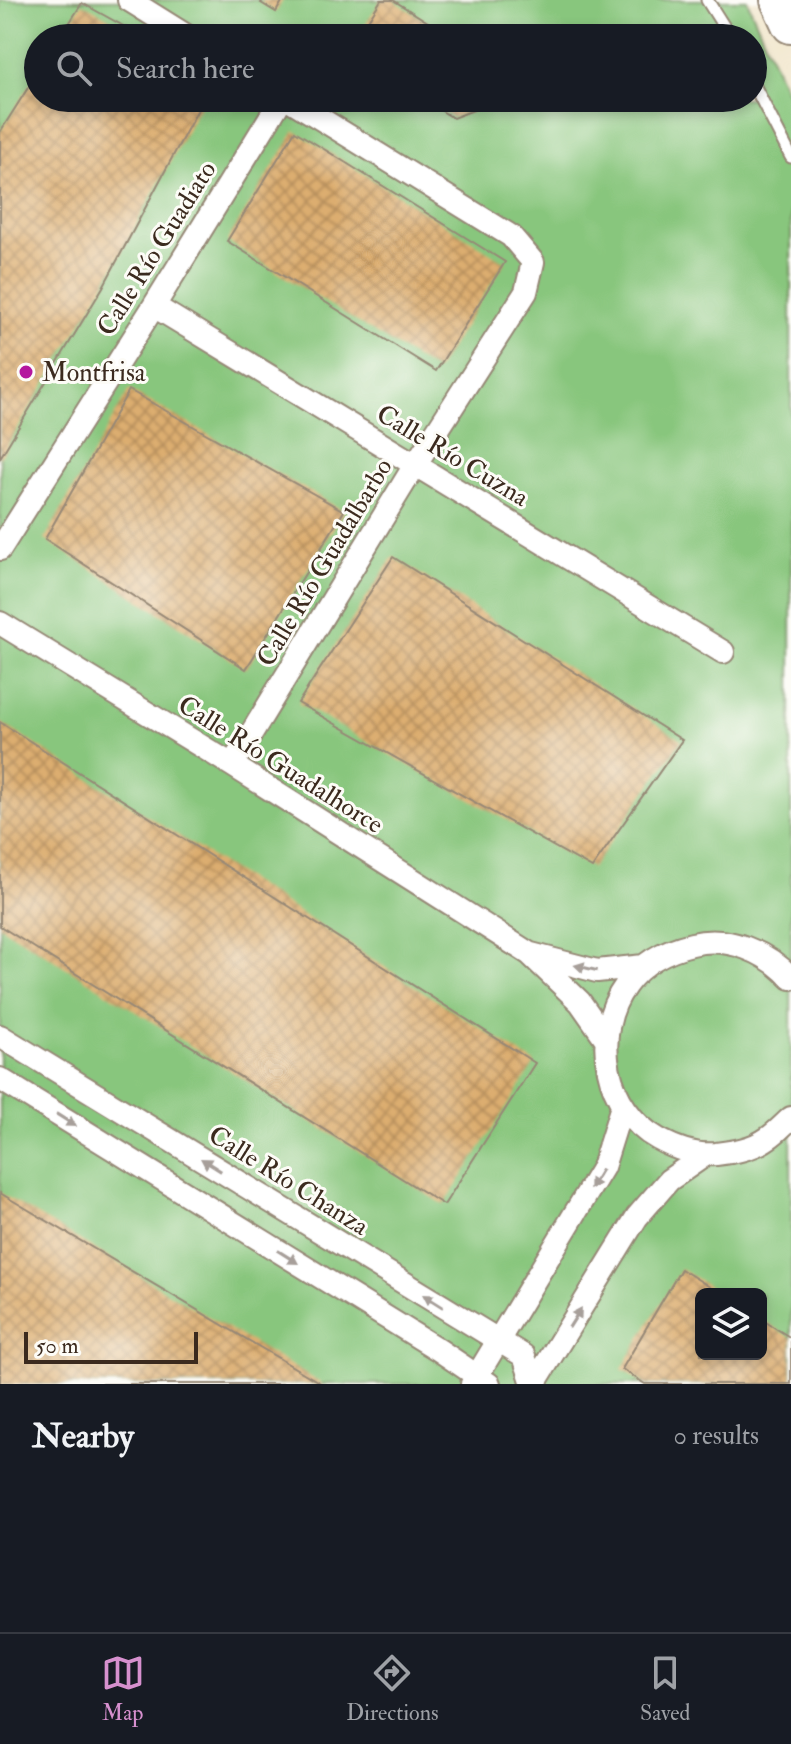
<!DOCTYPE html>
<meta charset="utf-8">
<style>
:root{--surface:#171b24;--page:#20242c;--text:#f1f3f6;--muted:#9ea1a6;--line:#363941;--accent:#d690ce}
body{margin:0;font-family:"IM FELL Double Pica",serif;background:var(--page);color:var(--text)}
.controls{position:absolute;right:24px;bottom:24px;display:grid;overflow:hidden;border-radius:12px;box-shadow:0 4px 12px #0003}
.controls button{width:72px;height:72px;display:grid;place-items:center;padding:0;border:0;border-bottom:2px solid var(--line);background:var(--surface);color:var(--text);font:40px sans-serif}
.scale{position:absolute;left:24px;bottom:20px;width:174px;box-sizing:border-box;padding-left:8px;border:4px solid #3b2a1e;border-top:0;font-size:22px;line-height:28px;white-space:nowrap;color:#3b2a1e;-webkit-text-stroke:6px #fdfcf7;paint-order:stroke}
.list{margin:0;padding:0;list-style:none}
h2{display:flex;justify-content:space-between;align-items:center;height:104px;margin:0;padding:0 32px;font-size:34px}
h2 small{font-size:26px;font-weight:400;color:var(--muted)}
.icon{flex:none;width:44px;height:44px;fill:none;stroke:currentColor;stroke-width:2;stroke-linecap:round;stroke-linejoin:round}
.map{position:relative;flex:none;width:791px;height:1384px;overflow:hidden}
.search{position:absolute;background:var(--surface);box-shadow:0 4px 12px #0003;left:24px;right:24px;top:24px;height:88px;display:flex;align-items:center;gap:20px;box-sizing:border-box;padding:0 28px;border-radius:44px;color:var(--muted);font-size:30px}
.sheet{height:248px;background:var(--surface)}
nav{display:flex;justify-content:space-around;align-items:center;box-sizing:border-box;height:112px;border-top:2px solid var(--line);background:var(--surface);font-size:22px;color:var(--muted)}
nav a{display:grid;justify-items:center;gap:4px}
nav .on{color:var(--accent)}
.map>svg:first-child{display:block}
.grass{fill:#88c67d;stroke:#62784e;stroke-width:2;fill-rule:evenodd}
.building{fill:url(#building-cross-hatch)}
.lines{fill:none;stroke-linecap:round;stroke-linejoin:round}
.lane-casing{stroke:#968876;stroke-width:15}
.street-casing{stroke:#968876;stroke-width:26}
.highway-casing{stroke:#968876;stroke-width:42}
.lane{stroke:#fff;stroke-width:11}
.street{stroke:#fff;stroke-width:22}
.highway{stroke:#fff;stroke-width:38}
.oneway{fill:#a79f9a}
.poi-dot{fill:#b5179e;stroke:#fdfcf7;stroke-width:3}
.labels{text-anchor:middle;stroke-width:6;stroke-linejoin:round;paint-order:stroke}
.street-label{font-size:26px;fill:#3b2a1e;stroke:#fdfcf7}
.poi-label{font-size:26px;fill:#3b2a1e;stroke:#fdfcf7;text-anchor:start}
</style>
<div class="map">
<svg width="791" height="1384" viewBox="0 0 791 1384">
<defs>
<pattern id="building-cross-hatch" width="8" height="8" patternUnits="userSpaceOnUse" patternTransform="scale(2)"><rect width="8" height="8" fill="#dcad6f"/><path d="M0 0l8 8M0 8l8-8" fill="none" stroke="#b48d5b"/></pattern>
</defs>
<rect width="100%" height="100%" fill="#fdfcf7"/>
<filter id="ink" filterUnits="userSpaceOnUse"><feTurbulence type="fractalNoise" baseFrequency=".0125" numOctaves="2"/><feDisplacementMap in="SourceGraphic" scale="16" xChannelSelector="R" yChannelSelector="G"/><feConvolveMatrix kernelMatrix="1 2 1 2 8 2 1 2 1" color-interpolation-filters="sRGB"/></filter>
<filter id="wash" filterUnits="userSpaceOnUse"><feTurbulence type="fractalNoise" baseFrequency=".006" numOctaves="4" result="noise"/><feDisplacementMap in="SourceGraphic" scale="32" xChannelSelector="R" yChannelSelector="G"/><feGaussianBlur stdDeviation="1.8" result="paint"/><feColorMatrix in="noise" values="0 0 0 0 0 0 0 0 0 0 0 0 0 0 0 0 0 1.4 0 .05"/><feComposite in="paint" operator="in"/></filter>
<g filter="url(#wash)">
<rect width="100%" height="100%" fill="#f2e7ce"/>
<path class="grass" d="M 0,0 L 747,0 L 791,103 L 791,1384 L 0,1384 ZM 38,38 L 753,38 L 753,98 L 38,98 ZM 701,1294 L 761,1294 L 761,1354 L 701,1354 Z"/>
<g id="blocks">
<path class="building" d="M 263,0 L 283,0 L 276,12 L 261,3 Z
M 381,0 L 393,0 L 453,38 L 357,38 Z
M 82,3 L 145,38 L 60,38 Z
M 38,72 L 38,98 L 204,98 L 103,287 L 0,458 L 0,132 Z
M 421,98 L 494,98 L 495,102 L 453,118 Z
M 295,131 L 505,262 L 436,371 L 227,241 Z
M 129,390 L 344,511 L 246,669 L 45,539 Z
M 393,557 L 682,740 L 592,868 L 298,703 Z
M 0,722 L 535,1063 L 444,1205 L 0,926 Z
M 0,1193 L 322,1384 L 0,1384 Z
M 681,1269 L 721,1294 L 701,1294 L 701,1354 L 761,1354 L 761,1319 L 791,1338 L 791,1384 L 645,1384 L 622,1369 Z"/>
</g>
</g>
<g filter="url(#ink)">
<use href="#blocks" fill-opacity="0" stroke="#968876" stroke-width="2"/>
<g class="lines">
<g class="lane-casing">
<path id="lane" d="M 707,0 L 731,38
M 753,83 L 791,157"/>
</g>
<g class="street-casing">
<path id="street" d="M 129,0 L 190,38
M 154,306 L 723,652
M 0,549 L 154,306 L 282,98
M 0,623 L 232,765 L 530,954 L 580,1002 L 606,1039
M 232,765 L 415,465 L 526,292 L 533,262 L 511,236 L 287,98
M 531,954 L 597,971 L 644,966
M 791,978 C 767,952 728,935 692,944 C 666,950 642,963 626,985 C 590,1034 605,1109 658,1139 C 676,1149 695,1156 716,1154 C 733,1152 753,1149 768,1138 C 776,1133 783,1125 791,1118
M 0,1036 L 524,1356 L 533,1384
M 0,1079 L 439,1350 L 489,1384
M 472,1384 L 603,1167 L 622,1106
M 534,1384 L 637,1217 L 669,1180 L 705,1155"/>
</g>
<g class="highway-casing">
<path id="highway" d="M 780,0 L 791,24"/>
</g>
<use href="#lane" class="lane"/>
<use href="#street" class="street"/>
<use href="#highway" class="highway"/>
</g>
<defs><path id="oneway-solid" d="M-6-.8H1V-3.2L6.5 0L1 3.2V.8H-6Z" transform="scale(2)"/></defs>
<g class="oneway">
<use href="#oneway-solid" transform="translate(586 968) rotate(-167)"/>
<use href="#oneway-solid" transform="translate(66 1120) rotate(32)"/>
<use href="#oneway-solid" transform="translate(211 1165) rotate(-148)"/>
<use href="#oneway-solid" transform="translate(596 1179) rotate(121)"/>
<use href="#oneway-solid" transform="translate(288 1257) rotate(32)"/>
<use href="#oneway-solid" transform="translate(433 1301) rotate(-148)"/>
<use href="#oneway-solid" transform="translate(575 1318) rotate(-58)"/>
</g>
</g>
<circle class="poi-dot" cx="26" cy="372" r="8"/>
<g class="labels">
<g class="street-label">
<text transform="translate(156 248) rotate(-58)" y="9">Calle Río Guadiato</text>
<text transform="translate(453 455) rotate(31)" y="9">Calle Río Cuzna</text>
<text transform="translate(324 562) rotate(-59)" y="9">Calle Río Guadalbarbo</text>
<text transform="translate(281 764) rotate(32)" y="9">Calle Río Guadalhorce</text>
<text transform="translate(289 1180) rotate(32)" y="9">Calle Río Chanza</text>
</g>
<g class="poi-label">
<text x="42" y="381">Montfrisa</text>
</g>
</g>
</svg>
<div class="controls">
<button><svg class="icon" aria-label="layers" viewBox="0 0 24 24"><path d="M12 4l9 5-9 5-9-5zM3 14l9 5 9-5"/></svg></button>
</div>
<div class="scale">50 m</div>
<div class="search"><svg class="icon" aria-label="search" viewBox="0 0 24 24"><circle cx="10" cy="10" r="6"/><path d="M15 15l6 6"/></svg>Search here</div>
</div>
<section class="sheet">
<h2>Nearby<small>0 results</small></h2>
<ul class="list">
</ul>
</section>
<nav>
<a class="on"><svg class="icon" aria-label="map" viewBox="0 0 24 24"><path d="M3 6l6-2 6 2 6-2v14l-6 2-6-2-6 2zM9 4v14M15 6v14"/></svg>Map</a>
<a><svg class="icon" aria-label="directions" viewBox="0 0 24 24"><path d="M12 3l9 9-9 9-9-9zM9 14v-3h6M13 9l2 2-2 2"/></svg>Directions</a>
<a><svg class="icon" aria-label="saved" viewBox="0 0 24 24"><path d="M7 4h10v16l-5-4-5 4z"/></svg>Saved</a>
</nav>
